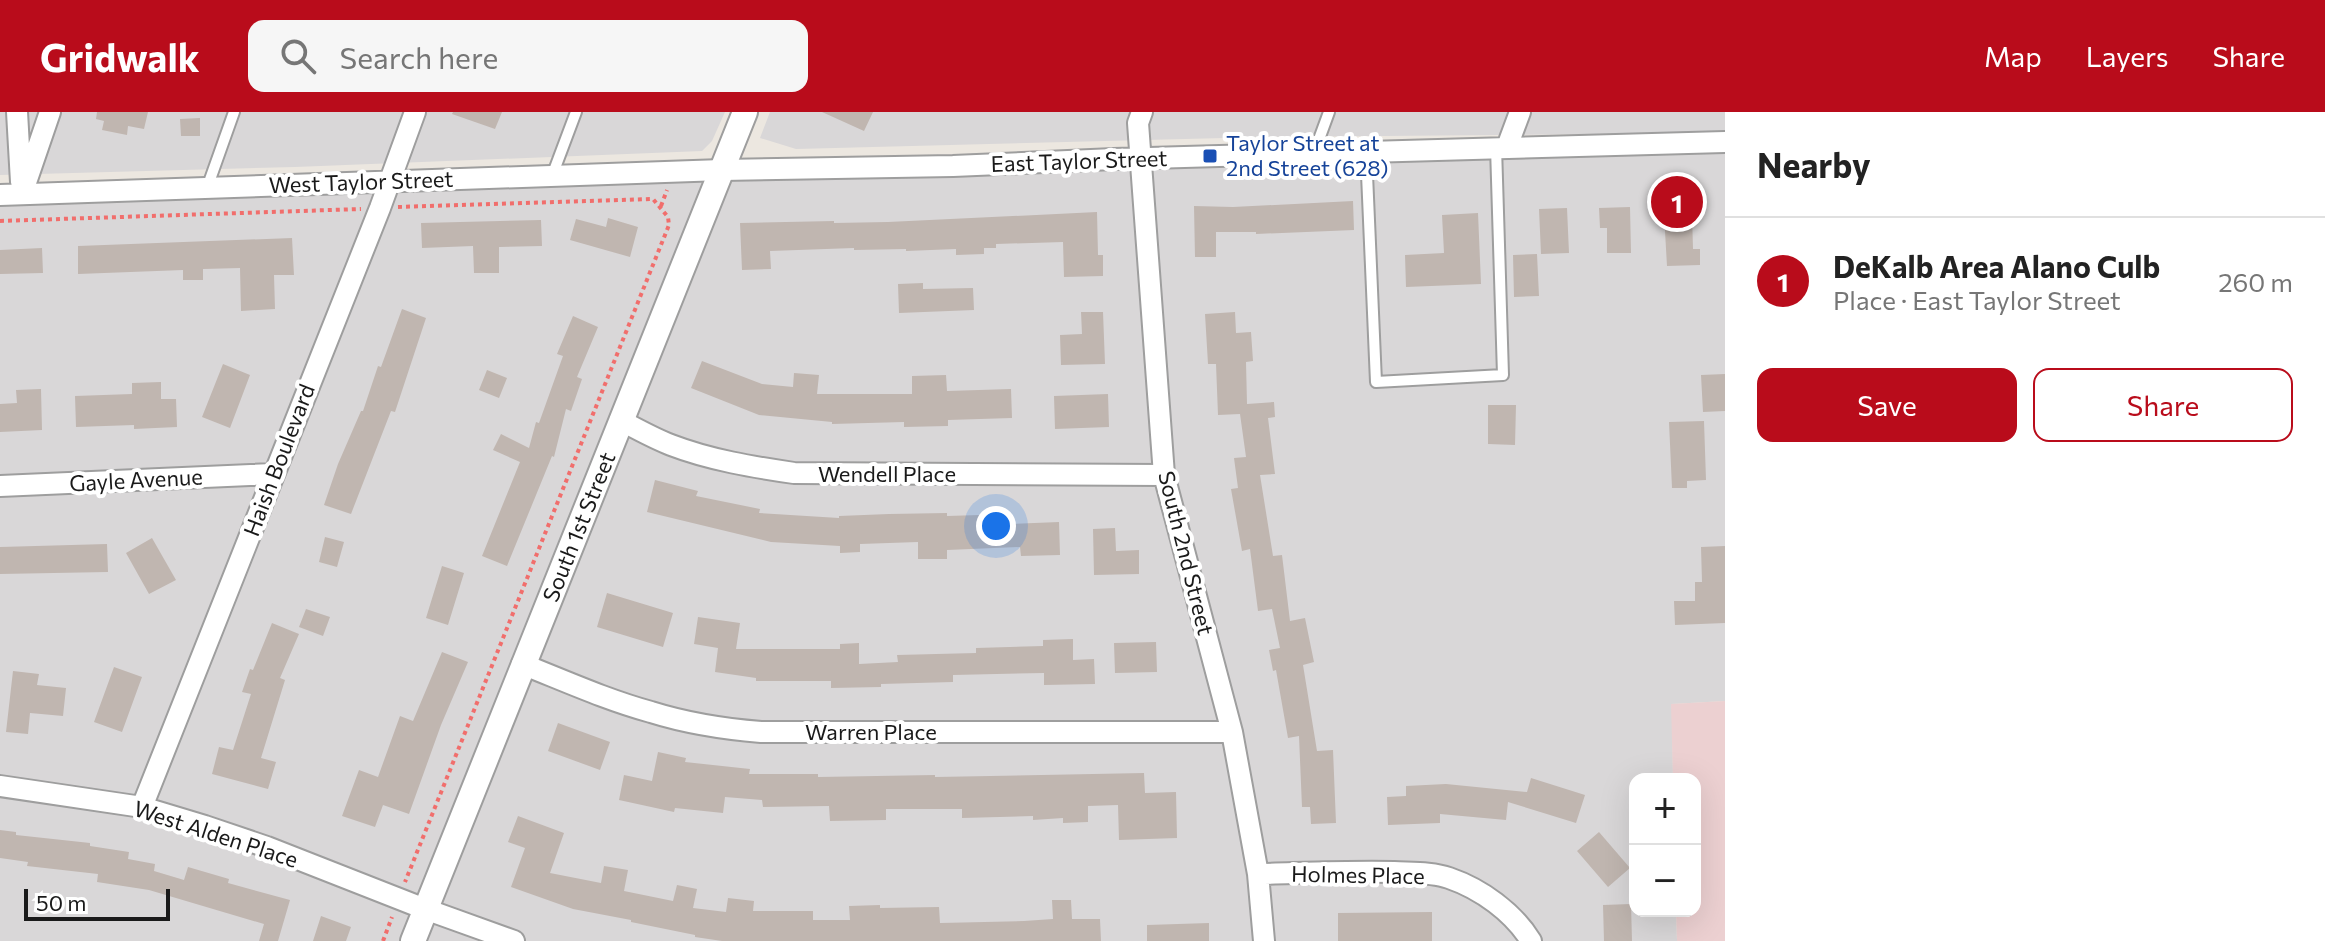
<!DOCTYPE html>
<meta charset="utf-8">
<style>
:root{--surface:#fff;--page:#f6f6f6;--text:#222;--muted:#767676;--line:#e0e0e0;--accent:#b90c1b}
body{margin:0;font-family:Commissioner,sans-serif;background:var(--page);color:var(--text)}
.controls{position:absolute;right:24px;bottom:24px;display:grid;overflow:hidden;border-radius:16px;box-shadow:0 8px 32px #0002}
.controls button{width:72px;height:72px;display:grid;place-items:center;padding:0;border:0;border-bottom:2px solid var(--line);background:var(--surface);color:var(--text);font:40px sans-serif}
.scale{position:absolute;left:24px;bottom:20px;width:146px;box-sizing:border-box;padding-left:8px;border:4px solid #1a1a1a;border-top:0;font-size:22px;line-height:28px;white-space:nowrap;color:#1a1a1a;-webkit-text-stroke:6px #fff;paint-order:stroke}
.you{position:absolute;left:996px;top:414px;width:28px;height:28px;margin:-20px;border:6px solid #fff;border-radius:50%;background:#1a73e8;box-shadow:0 0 0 12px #1a73e833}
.badge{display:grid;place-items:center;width:52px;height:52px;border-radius:50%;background:var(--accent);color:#fff;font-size:26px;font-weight:700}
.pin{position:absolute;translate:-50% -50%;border:4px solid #fff;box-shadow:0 2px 8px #0006}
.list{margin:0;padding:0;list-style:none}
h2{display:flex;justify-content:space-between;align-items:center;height:104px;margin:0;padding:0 32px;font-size:34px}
h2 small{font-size:26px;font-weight:400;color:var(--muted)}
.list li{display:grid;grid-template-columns:52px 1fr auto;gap:24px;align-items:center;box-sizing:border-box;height:128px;padding:0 32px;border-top:2px solid var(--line)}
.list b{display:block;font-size:30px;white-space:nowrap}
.list p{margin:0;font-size:26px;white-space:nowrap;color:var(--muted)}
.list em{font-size:26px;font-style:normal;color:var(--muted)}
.actions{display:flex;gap:16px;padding:24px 32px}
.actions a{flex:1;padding:18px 0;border:2px solid var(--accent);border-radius:16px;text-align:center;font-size:28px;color:var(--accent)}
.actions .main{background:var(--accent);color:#fff}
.icon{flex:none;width:44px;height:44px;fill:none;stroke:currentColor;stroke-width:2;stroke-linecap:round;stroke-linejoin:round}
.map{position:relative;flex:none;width:1725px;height:829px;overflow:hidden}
header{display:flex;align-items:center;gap:48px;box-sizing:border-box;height:112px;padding:0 40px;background:var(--accent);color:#fff}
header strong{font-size:38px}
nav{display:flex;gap:44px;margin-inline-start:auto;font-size:28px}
.search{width:560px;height:72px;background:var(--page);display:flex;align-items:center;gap:20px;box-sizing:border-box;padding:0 28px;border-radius:16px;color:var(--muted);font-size:30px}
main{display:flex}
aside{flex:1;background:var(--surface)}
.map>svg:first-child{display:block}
.residential{fill:#d9d7d8}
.commercial{fill:#ecd0d1}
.building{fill:#c0b6b0}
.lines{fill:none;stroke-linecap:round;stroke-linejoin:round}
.service-casing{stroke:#9e9e9e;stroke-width:14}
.minor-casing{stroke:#9e9e9e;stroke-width:24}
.tertiary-casing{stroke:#9e9e9e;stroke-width:28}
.path{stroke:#f16e6c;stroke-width:4;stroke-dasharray:4 4;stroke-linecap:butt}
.service{stroke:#fff;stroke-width:10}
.minor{stroke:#fff;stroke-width:20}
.tertiary{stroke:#fff;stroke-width:24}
.transit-dot{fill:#1a4fb4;stroke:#fff;stroke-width:3}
.labels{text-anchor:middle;stroke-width:8;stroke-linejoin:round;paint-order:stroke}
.transit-label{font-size:22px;fill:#164399;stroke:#fff;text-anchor:start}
.street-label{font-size:22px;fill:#1a1a1a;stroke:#fff}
</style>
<header>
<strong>Gridwalk</strong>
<div class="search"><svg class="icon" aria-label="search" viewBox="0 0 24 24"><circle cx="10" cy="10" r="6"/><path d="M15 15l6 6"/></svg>Search here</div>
<nav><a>Map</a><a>Layers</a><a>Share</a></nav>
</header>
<main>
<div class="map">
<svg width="1725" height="829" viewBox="0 0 1725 829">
<rect width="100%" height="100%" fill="#ece7e0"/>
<path class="residential" d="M 0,0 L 725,0 L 712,29 L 702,39 L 295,55 L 0,63 Z
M 770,0 L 1725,0 L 1725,21 L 1264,25 L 796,37 L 760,26 Z
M 1725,37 L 1725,589 L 1672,592 L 1673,667 L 1635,667 L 1635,799 L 1676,799 L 1677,829 L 418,829 L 727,65 Z
M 706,65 L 405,829 L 0,829 L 0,92 Z"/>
<path class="commercial" d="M 1725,589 L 1725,829 L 1677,829 L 1676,799 L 1695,799 L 1695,667 L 1673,667 L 1671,592 Z"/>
<path class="building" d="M 97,0 L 148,0 L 144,17 L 128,14 L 127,23 L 102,18 L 104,9 L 96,7 Z
M 453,0 L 502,0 L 495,17 L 452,2 Z
M 822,0 L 873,0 L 864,19 Z
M 200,6 L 200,24 L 181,24 L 180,7 Z
M 1691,66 L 1693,137 L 1700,137 L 1700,153 L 1667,154 L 1662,67 Z
M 1353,89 L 1354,118 L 1256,122 L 1256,120 L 1216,120 L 1216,145 L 1195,145 L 1194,94 L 1233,95 Z
M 1630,95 L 1631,141 L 1607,141 L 1607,116 L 1600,116 L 1599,96 Z
M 1567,96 L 1569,141 L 1541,142 L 1539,97 Z
M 1097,100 L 1098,143 L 1103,143 L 1103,164 L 1064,165 L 1063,130 L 996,132 L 996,136 L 984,136 L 984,142 L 956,143 L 956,137 L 906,139 L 906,137 L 854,138 L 854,136 L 770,139 L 771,157 L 742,158 L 740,111 L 834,109 L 834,111 L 888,110 Z
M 1478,101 L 1481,172 L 1406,175 L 1405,143 L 1444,141 L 1442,103 Z
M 608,106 L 638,115 L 630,145 L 570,128 L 576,107 L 606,115 Z
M 541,108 L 542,134 L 499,135 L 499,161 L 474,161 L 473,134 L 422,136 L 421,111 Z
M 292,126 L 294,163 L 274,163 L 275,197 L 241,199 L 240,156 L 203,157 L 203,168 L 183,168 L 183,158 L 78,162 L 78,134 Z
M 42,136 L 43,161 L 0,162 L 0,138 Z
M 1537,142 L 1539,184 L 1514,185 L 1513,143 Z
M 923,171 L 923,177 L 973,176 L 974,198 L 899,201 L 898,172 Z
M 402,197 L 426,206 L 395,300 L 391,299 L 351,402 L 324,393 L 338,352 L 361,299 L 363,299 L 378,254 L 381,255 Z
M 1081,200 L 1103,200 L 1105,252 L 1061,253 L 1060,223 L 1082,222 Z
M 1235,200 L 1236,221 L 1251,220 L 1253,249 L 1246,250 L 1247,292 L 1274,290 L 1275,305 L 1268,306 L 1275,362 L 1260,363 L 1273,444 L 1282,443 L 1290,509 L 1305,506 L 1314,550 L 1303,553 L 1317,639 L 1333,638 L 1336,711 L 1311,712 L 1310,695 L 1302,695 L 1299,624 L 1288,626 L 1276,558 L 1273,559 L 1269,538 L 1280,536 L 1272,497 L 1258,499 L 1250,437 L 1242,439 L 1231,377 L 1238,376 L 1234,346 L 1246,345 L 1240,302 L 1218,303 L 1216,252 L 1208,252 L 1205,202 Z
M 573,204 L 598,215 L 577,265 L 582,267 L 571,299 L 566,297 L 554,345 L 552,344 L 507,454 L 482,444 L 520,350 L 493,338 L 501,322 L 529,336 L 536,310 L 539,311 L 563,244 L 557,242 Z
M 702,249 L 762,272 L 793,275 L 794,261 L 819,263 L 817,282 L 912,282 L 912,264 L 946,263 L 947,279 L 1011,277 L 1012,306 L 948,308 L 948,314 L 904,315 L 904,310 L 832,312 L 832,310 L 759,303 L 691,276 Z
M 223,252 L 250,263 L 230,316 L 202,305 Z
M 487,258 L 507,266 L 499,286 L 479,278 Z
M 1725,262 L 1725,299 L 1703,300 L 1701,263 Z
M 161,270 L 161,287 L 176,287 L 177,315 L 134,317 L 134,313 L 76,315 L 75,284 L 132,282 L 132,271 Z
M 41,277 L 42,318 L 0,320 L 0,292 L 17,291 L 16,278 Z
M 1108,282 L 1109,315 L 1055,317 L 1054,284 Z
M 1488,293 L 1516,293 L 1515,333 L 1488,332 Z
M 1704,309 L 1706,368 L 1687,369 L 1687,376 L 1672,376 L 1669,310 Z
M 655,368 L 698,379 L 696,384 L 760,397 L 759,401 L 839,406 L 839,404 L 889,402 L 947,401 L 947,404 L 1011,402 L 1011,412 L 1059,410 L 1060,443 L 1021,444 L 1020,435 L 947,438 L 947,447 L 918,447 L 918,430 L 860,432 L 860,440 L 840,441 L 840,434 L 771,430 L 647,400 Z
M 1115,416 L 1116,439 L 1139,438 L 1139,462 L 1094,463 L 1093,417 Z
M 325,425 L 344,430 L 337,455 L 319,450 Z
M 152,426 L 176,468 L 149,482 L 126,441 Z
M 107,432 L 108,460 L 0,462 L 0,435 Z
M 1725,434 L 1725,511 L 1675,513 L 1674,489 L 1695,489 L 1695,470 L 1702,470 L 1701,435 Z
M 442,454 L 464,461 L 448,513 L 426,506 Z
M 607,481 L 673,501 L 663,535 L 597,515 Z
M 306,497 L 330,505 L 323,524 L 299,515 Z
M 698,505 L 740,511 L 736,537 L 840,537 L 840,532 L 859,531 L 859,552 L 898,550 L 897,543 L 976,541 L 976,536 L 1043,534 L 1043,528 L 1073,527 L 1073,548 L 1094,547 L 1095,572 L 1044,573 L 1044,561 L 953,563 L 953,570 L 881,572 L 881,575 L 831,576 L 831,569 L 756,569 L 756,566 L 715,560 L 718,536 L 694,532 Z
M 272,511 L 299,522 L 280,566 L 285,568 L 261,646 L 276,650 L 268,677 L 212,662 L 219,635 L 233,638 L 251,582 L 242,580 L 250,557 L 253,558 Z
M 1156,530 L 1157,560 L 1115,561 L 1114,531 Z
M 442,540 L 468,550 L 441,613 L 409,702 L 383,693 L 375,715 L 342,704 L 359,658 L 378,665 L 400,604 L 413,609 Z
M 114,555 L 142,565 L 122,620 L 94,610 Z
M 13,559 L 39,562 L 37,573 L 66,576 L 63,604 L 30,601 L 28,622 L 6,620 Z
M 558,611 L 610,630 L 600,658 L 548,639 Z
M 658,640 L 686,646 L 685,650 L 750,657 L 749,662 L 818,662 L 818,665 L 935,663 L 935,665 L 1144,661 L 1145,681 L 1176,680 L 1177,726 L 1119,728 L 1118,693 L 1088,694 L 1088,710 L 1063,711 L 1063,706 L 1033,708 L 1033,704 L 962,706 L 962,697 L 886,697 L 886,708 L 830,709 L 829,694 L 763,695 L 762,688 L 725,685 L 723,701 L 675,696 L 674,700 L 619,688 L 624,663 L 652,669 Z
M 1531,666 L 1585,683 L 1576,711 L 1508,690 L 1506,708 L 1440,702 L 1440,711 L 1388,713 L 1387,685 L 1406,684 L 1406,674 L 1446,672 L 1527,680 Z
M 518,704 L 564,721 L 550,761 L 601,771 L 604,754 L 628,758 L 624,779 L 673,789 L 677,773 L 697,777 L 693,796 L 726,800 L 728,786 L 754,789 L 753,799 L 813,799 L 813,808 L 850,808 L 849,794 L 880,793 L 880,796 L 939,795 L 940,811 L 1024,809 L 1053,807 L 1052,788 L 1071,788 L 1072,807 L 1100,807 L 1101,829 L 722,829 L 695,825 L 695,823 L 631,810 L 631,808 L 573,797 L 511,775 L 525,736 L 508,730 Z
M 0,718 L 16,720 L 16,723 L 90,731 L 90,734 L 129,740 L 128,747 L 155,752 L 154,759 L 184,768 L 188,755 L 229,767 L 228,771 L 290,788 L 278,829 L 259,829 L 264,812 L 149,778 L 97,770 L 98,762 L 27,754 L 28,750 L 0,746 Z
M 1599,720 L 1630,756 L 1608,775 L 1577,739 Z
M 1631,792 L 1632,829 L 1604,829 L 1603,793 Z
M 1432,800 L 1432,829 L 1338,829 L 1338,801 Z
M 321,804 L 351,815 L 346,829 L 313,829 Z
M 1209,811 L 1209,829 L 1147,829 L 1147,813 Z"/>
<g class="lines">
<g class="service-casing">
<path id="service" d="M 1366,39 L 1376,270 L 1503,263 L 1496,35
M 1314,41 L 1329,0
M 552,64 L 576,0
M 207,76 L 234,0"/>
</g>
<g class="minor-casing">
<path id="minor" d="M 17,0 L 21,70
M 1142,0 L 1138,11 L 1164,363 L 1232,620 L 1258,762 L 1264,829
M 1507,35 L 1520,0
M 22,82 L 50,0
M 0,83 L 722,58 L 953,54 L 1114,47 L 1725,30
M 620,308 C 637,317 653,326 671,333 C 710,348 753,355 794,361 L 1164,363
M 0,374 L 273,362
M 522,552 C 565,569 607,588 651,600 C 686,611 724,617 761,620 L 1232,620
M 0,674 L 142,695 L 205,714 L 267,735 L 425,797 L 514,829
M 142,695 L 380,96 L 415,0
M 1258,762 C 1304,761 1349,759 1394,760 C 1412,761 1432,760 1449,766 C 1481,777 1513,800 1531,829"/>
</g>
<g class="tertiary-casing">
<g id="tertiary">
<path id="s1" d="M 413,829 L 745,0"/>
</g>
</g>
<path class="path" d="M 661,94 L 667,78
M 398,95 L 653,87 L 668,105 L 669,113 L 405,770
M 0,109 L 361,97
M 383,829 L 392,805"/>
<use href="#service" class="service"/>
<use href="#minor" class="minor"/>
<use href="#tertiary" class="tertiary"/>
</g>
<rect class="transit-dot" x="1202" y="36" width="16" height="16" rx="4"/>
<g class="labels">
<g class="transit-label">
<text x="1226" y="39">Taylor Street at<tspan x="1226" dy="25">2nd Street (628)</tspan></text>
</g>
<g class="street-label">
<text transform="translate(1079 49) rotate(-2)" y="8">East Taylor Street</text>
<text transform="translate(361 70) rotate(-2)" y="8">West Taylor Street</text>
<text transform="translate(279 348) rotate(-69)" y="8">Haish Boulevard</text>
<text x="887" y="370">Wendell Place</text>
<text transform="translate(136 368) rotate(-3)" y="8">Gayle Avenue</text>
<text dy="8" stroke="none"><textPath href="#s1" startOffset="446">South 1st Street</textPath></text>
<text transform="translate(1186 441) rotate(76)" y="8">South 2nd Street</text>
<text x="871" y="628">Warren Place</text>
<text transform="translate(216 722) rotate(18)" y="8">West Alden Place</text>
<text transform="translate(1358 763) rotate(1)" y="8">Holmes Place</text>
</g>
</g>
</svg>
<div class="controls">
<button>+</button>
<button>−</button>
</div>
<div class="scale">50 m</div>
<div class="you"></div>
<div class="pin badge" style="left:1677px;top:90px">1</div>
</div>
<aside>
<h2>Nearby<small></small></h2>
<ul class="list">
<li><span class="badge">1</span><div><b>DeKalb Area Alano Culb</b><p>Place · East Taylor Street</p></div><em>260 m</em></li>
</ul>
<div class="actions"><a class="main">Save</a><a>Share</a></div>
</aside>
</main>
